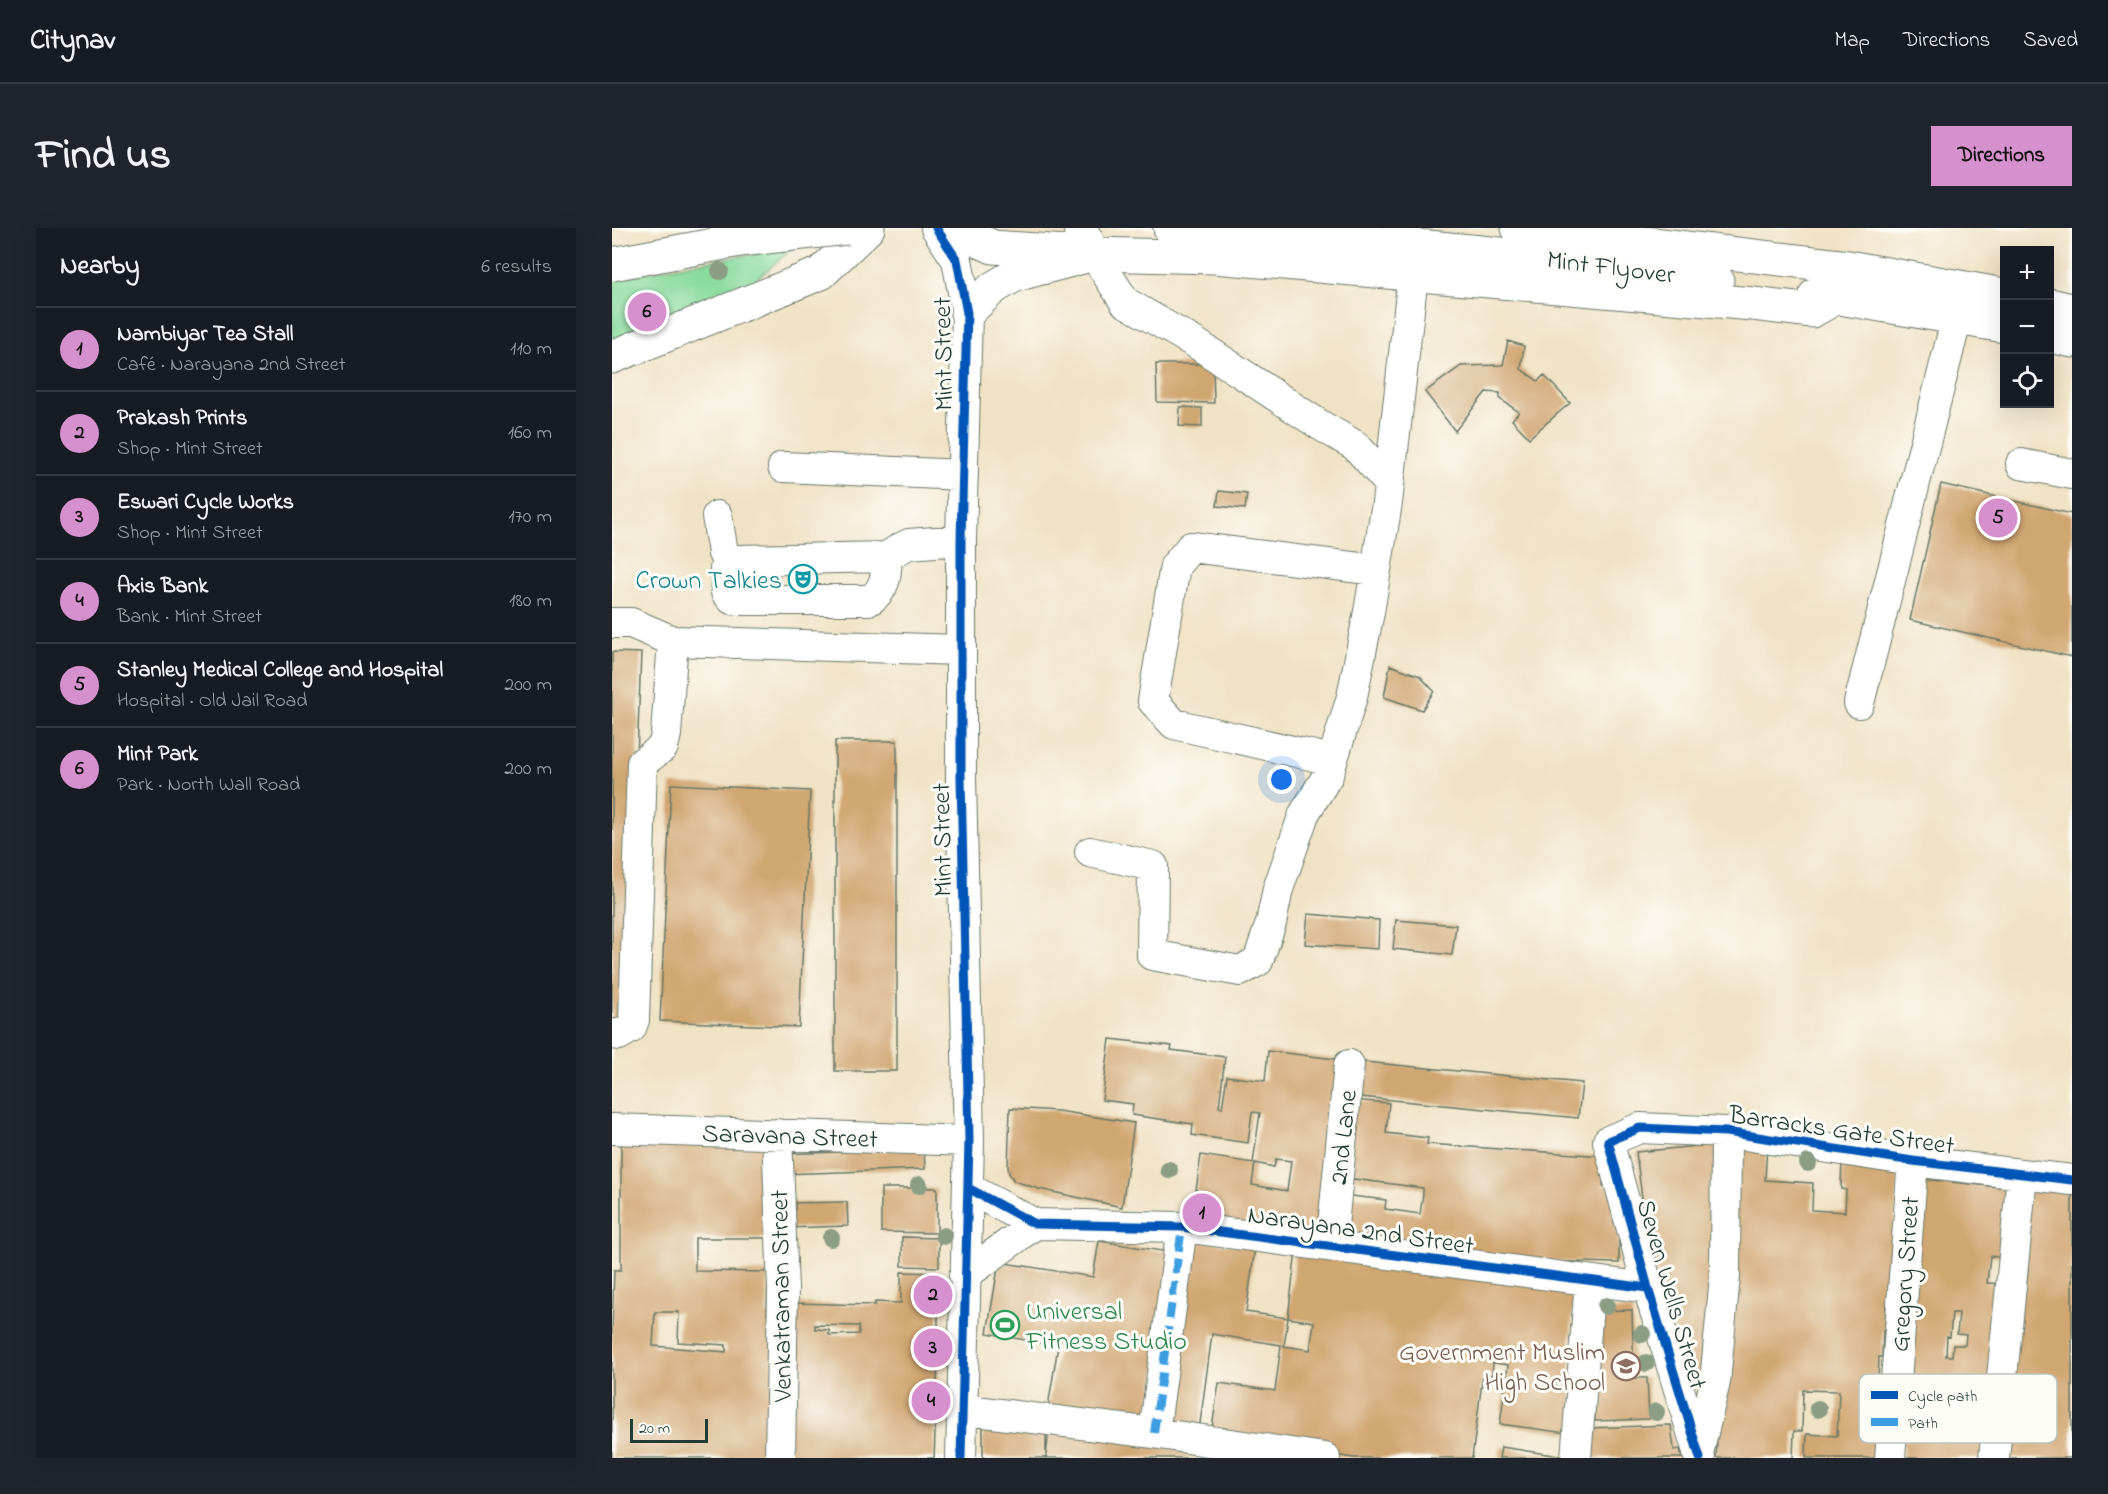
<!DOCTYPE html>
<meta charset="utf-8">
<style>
:root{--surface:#171b24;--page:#20242c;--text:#f1f3f6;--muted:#9ea1a6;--line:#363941;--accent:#d690ce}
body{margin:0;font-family:"Indie Flower",sans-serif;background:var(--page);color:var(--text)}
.controls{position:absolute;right:18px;top:18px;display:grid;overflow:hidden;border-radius:0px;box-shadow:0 6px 24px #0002}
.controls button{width:54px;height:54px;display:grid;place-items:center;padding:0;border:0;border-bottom:2px solid var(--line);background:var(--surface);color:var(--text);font:30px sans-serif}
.scale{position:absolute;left:18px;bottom:15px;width:78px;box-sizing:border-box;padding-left:6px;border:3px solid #1f3d34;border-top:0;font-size:16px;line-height:21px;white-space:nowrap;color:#1f3d34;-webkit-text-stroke:4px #fdfcf7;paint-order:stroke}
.you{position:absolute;left:670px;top:552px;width:21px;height:21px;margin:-15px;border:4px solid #fff;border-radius:50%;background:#1a73e8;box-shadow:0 0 0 9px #1a73e833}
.badge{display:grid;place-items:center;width:39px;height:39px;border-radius:50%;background:var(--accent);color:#111;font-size:20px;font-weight:700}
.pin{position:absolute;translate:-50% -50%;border:3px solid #fff;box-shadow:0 2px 6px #0006}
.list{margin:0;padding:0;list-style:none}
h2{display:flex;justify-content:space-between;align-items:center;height:78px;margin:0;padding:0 24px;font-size:26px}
h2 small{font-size:20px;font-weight:400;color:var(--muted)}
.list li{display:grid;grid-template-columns:39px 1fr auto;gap:18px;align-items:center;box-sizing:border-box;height:84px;padding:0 24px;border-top:2px solid var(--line)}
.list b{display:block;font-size:22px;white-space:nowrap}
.list p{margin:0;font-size:20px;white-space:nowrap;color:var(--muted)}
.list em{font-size:20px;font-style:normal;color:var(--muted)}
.icon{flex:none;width:33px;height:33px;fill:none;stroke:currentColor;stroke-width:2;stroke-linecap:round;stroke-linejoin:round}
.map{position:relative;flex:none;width:1460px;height:1230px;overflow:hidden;border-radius:0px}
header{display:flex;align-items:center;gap:36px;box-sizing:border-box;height:84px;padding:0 30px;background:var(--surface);border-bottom:2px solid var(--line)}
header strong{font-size:28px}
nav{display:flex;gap:33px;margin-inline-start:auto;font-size:21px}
.intro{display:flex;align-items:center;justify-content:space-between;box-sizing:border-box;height:144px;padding:0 36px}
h1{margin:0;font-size:42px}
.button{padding:15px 27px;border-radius:0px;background:var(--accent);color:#111;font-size:21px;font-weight:700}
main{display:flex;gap:36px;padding:0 36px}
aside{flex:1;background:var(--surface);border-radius:0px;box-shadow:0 6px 24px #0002}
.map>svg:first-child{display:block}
.green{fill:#87da9b;stroke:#538c68;stroke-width:1.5}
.building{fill:#d0a671;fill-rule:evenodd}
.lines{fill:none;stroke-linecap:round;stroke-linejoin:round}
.minor-casing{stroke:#687766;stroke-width:32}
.major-casing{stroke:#687766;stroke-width:35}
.minor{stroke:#fff;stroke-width:30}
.major{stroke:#fff;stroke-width:33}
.major-bridge-casing{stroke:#687766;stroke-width:35;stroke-linecap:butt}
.major-bridge{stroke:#fff;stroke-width:33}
.quiet{stroke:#3c9ee2;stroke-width:8;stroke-dasharray:15 8;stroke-linecap:butt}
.cycleway-casing{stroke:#fdfcf7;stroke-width:13}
.cycleway{stroke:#0057b8;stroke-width:9}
.tree{fill:#8b9d83}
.labels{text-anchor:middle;stroke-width:6;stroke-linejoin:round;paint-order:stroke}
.street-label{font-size:26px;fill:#1f3d34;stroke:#fdfcf7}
.culture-label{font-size:26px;fill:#0d838f;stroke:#fdfcf7;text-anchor:end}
.leisure-label{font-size:26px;fill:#27864d;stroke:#fdfcf7;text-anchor:start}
.education-label{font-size:26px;fill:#785e54;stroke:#fdfcf7;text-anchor:end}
.key{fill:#fdfcf7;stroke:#bac3bc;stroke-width:1.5}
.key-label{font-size:16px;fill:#1f3d34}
</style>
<header>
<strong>Citynav</strong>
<nav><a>Map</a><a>Directions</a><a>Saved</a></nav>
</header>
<div class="intro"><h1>Find us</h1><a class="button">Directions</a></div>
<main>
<aside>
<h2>Nearby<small>6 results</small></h2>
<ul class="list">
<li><span class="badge">1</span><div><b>Nambiyar Tea Stall</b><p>Café · Narayana 2nd Street</p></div><em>110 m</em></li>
<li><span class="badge">2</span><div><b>Prakash Prints</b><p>Shop · Mint Street</p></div><em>160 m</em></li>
<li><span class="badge">3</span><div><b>Eswari Cycle Works</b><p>Shop · Mint Street</p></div><em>170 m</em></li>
<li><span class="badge">4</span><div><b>Axis Bank</b><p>Bank · Mint Street</p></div><em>180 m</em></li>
<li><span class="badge">5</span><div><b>Stanley Medical College and Hospital</b><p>Hospital · Old Jail Road</p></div><em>200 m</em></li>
<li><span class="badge">6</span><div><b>Mint Park</b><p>Park · North Wall Road</p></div><em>200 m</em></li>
</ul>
</aside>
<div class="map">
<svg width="1460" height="1230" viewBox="0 0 1460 1230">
<rect width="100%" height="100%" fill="#fdfcf7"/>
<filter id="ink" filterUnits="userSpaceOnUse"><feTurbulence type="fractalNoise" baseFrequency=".0167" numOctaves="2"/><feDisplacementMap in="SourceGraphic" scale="12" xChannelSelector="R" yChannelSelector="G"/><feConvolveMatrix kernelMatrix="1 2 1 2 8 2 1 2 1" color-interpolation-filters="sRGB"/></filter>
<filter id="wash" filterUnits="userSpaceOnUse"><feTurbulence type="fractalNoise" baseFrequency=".008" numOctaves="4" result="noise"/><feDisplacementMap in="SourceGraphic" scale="24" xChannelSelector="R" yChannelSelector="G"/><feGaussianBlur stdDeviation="1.35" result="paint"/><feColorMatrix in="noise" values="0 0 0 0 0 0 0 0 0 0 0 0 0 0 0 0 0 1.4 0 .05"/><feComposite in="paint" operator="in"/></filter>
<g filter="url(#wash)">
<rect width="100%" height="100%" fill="#f0e2c4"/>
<path class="green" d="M 181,20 L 140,55 L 0,113 L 0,51 L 77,36 Z"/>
<g id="blocks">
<path class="building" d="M 896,113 L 912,118 L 909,141 L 926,153 L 932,147 L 958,175 L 917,210 L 900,192 L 907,184 L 888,171 L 888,165 L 874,164 L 843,203 L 813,164 L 849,138 L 891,137 Z
M 544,136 L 601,136 L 602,175 L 545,174 Z
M 568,179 L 590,180 L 590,199 L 567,198 Z
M 1329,256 L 1460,286 L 1460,429 L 1298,392 Z
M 607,263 L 635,266 L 633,281 L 605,278 Z
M 0,424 L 29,425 L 15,792 L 0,791 Z
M 778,437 L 808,448 L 822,463 L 810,482 L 772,469 Z
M 223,513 L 285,513 L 285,843 L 223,843 Z
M 59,556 L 198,563 L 187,799 L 48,793 Z
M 696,686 L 767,692 L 766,721 L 693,716 Z
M 784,692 L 844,697 L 840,727 L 781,721 Z
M 498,811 L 560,818 L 559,822 L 613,829 L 607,879 L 610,880 L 615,848 L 653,853 L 656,823 L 732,832 L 710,1010 L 580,990 L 589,927 L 641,935 L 648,885 L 640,884 L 636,915 L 580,907 L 581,896 L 520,887 L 521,876 L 490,872 ZM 664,931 L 679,933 L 675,963 L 640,957 L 643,935 L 662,939 Z
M 742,833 L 970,855 L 966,890 L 739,868 Z
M 739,872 L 777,875 L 774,905 L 816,910 L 815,916 L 992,928 L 991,958 L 1002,958 L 1002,995 L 1007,995 L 1007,1035 L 922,1033 L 726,1008 L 731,967 L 774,972 L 773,981 L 808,986 L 811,966 L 811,960 L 734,950 Z
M 398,880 L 446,883 L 522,895 L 510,979 L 427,961 L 402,953 L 397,945 L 396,939 Z
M 1125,910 L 1155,918 L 1153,952 L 1201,955 L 1200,982 L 1233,984 L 1234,962 L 1229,961 L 1230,930 L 1288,934 L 1276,1076 L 1274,1076 L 1273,1103 L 1271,1103 L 1270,1129 L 1267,1129 L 1264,1211 L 1267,1211 L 1266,1230 L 1194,1230 L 1195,1206 L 1225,1208 L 1227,1163 L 1191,1162 L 1190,1203 L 1182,1203 L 1181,1230 L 1104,1230 Z
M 9,916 L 155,916 L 155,1010 L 83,1010 L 83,1043 L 156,1044 L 155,1087 L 161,1087 L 161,1230 L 0,1230 L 0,1103 L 2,1042 L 9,1042 ZM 43,1084 L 67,1084 L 66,1114 L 114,1117 L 114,1124 L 41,1118 Z
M 1107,916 L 1101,1150 L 1078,1151 L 1036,1016 L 1024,924 Z
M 312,921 L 313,941 L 172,946 L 171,926 Z
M 1310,951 L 1397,960 L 1394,1030 L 1378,1028 L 1375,1055 L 1391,1056 L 1373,1230 L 1291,1230 L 1291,1203 L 1330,1205 L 1331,1169 L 1292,1166 ZM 1340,1085 L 1347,1085 L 1345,1106 L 1354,1107 L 1353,1117 L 1341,1117 L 1340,1128 L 1334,1128 L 1335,1108 L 1338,1109 Z
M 269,960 L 325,960 L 325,1005 L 269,1004 Z
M 1412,960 L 1460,964 L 1460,1230 L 1388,1230 Z
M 235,974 L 236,998 L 174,1000 L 173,975 Z
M 290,1009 L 327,1010 L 327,1039 L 290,1038 Z
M 487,1013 L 563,1025 L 535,1200 L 435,1185 L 446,1118 L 375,1105 L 387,1034 L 481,1049 Z
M 589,1013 L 643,1020 L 634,1084 L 676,1090 L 684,1023 L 963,1062 L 958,1111 L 961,1206 L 888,1196 L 896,1137 L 881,1135 L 880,1147 L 871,1146 L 860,1230 L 741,1230 L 599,1206 L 607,1155 L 663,1163 L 669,1117 L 600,1106 L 587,1203 L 548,1197 L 577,1020 ZM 676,1090 L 702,1094 L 698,1122 L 672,1118 Z
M 289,1044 L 327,1045 L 325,1134 L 326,1134 L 322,1230 L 176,1230 L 178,1075 L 263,1077 L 263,1074 L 289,1075 ZM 203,1097 L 247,1098 L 247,1106 L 217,1107 L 217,1102 L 203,1101 Z
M 1020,1082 L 1022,1150 L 1035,1150 L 1037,1191 L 983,1193 L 980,1083 Z
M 371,1197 L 434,1198 L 434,1230 L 371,1230 Z
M 1059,1197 L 1062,1222 L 1068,1221 L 1070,1230 L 975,1230 L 976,1200 Z
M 437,1200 L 610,1222 L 608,1230 L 434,1230 Z
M 889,1219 L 955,1229 L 955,1230 L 887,1230 Z"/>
</g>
</g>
<g filter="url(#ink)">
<use href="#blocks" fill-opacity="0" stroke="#687766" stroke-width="1.5"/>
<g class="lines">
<g class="minor-casing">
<path id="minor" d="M 324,0 L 345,32 L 355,85 L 349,312 L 349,550 L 357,913 L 349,1230
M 482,26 L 513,74 L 585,116 L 708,197 L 744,218 L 777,255
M 1409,236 L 1460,246
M 171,239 L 351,247
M 105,288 L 111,325 L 116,335
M 275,329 C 274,347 274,361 258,372 L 127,372 L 120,371 L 114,364 L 113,341 L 116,335 L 126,332 L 275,329 L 287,321 L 297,316 L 349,312
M 0,395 L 19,395 L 61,413 L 349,422
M 1247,475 L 1345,89
M 720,532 L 562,496 L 541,473 L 563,338 L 579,319 L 764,342
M 478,624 L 541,638 L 540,727 L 628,743 L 646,733 L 659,695 L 666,661 L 692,586 L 716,547 L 740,469 L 757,384 L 775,275 L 801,47
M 0,806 L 7,807 L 19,800 L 22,792 L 30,535 L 51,519 L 54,506 L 61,413
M 0,901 L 357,913
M 165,906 L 171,1061 L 168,1230
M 356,960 L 423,996 L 570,999 L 1036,1060
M 719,1018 L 737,837
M 352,1048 L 423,996
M 348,1181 L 542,1205 L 713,1230
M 542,1205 L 570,999
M 1086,1226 L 1103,1154 L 1113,1048 L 1114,904
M 964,1230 L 978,1053
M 1088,1230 L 1036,1060 L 996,913 L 1028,900 L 1114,904 L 1301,933 L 1460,952
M 1278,1230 L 1301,933
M 1382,1230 L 1410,947"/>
</g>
<g class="major-casing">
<path id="major" d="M 345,0 L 348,4 L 381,19 L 482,26 L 602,29 L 1141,76 L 1200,83 L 1225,69
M 558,0 C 741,10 923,27 1105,52
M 906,0 L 1236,39 L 1392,67
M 1204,66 L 1392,98
M 1438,77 L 1460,82
M 355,85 L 381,60 L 403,47 L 482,26 L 468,0
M 1438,108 L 1460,113
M 0,129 L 209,45 L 256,0"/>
</g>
<use href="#minor" class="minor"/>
<use href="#major" class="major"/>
<g class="major-bridge-casing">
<path id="major-bridge" d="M 0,36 L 128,12 L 235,0"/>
</g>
<use href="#major-bridge" class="major-bridge"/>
<path class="quiet" d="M 542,1205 L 570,999"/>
<g class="cycleway-casing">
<path id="cycleway" d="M 324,0 L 345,32 L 355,85 L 349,312 L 349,550 L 357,913 L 349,1230
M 356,960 L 423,996 L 570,999 L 1036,1060
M 1088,1230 L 1036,1060 L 996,913 L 1028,900 L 1114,904 L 1301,933 L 1460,952"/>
</g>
<use href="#cycleway" class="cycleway"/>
</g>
<g class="tree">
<circle cx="108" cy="43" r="9"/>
<circle cx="1196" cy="935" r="9"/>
<circle cx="557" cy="942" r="9"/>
<circle cx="307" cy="957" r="9"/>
<circle cx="332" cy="1008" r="9"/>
<circle cx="219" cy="1010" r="9"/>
<circle cx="994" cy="1078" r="9"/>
<circle cx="1030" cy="1106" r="9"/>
<circle cx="1034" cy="1135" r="9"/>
<circle cx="1206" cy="1181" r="9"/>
<circle cx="1044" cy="1184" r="9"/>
</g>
</g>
<defs>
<g id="theatre-ring" transform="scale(1.5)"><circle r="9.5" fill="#fdfcf7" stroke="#0f9aa8" stroke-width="1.5"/><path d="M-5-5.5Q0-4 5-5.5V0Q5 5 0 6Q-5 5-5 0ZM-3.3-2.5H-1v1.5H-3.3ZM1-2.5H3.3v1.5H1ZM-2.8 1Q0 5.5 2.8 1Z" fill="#0f9aa8"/></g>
<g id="stadium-ring" transform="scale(1.5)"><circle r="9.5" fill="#fdfcf7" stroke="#2e9e5b" stroke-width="1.5"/><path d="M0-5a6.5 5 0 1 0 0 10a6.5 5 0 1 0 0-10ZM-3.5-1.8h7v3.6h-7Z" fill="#2e9e5b"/></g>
<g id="school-ring" transform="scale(1.5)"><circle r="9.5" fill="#fdfcf7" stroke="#8d6e63" stroke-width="1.5"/><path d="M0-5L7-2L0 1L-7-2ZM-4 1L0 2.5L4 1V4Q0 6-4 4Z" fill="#8d6e63"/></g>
</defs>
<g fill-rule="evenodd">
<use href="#theatre-ring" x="191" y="351"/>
<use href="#stadium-ring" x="393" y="1097"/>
<use href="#school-ring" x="1014" y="1138"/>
</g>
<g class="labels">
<g class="street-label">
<text transform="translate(999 38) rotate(7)" y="9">Mint Flyover</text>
<text transform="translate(330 126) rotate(-91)" y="9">Mint Street</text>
<text transform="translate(329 612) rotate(-91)" y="9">Mint Street</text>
<text transform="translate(1230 901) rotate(8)" y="9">Barracks Gate Street</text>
<text transform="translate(178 907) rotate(2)" y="9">Saravana Street</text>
<text transform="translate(730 909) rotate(-84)" y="9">2nd Lane</text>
<text transform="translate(749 1001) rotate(8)" y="9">Narayana 2nd Street</text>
<text transform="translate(1292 1046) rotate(-86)" y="9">Gregory Street</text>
<text transform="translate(1061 1066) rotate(74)" y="9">Seven Wells Street</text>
<text transform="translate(168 1068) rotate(-91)" y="9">Venkatraman Street</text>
</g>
<g class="culture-label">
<text x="170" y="360">Crown Talkies</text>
</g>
<g class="leisure-label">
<text x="414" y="1091">Universal<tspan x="414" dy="30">Fitness Studio</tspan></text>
</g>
<g class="education-label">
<text x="993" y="1132">Government Muslim<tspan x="993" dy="30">High School</tspan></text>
</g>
</g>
<rect x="1247" y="1146" width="198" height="69" rx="9" class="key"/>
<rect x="1259" y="1163" width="27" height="8" fill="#0057b8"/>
<rect x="1259" y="1190" width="27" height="8" fill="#3c9ee2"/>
<g class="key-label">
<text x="1296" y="1173">Cycle path</text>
<text x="1296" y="1200">Path</text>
</g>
</svg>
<div class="controls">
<button>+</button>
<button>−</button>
<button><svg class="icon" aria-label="locate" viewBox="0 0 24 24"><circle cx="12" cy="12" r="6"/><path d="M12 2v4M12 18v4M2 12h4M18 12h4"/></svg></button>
</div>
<div class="scale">20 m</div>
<div class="you"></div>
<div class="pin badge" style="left:590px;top:985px">1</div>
<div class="pin badge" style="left:321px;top:1067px">2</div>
<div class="pin badge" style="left:321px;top:1120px">3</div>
<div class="pin badge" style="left:319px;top:1173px">4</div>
<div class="pin badge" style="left:1386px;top:290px">5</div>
<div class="pin badge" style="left:35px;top:84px">6</div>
</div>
</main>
